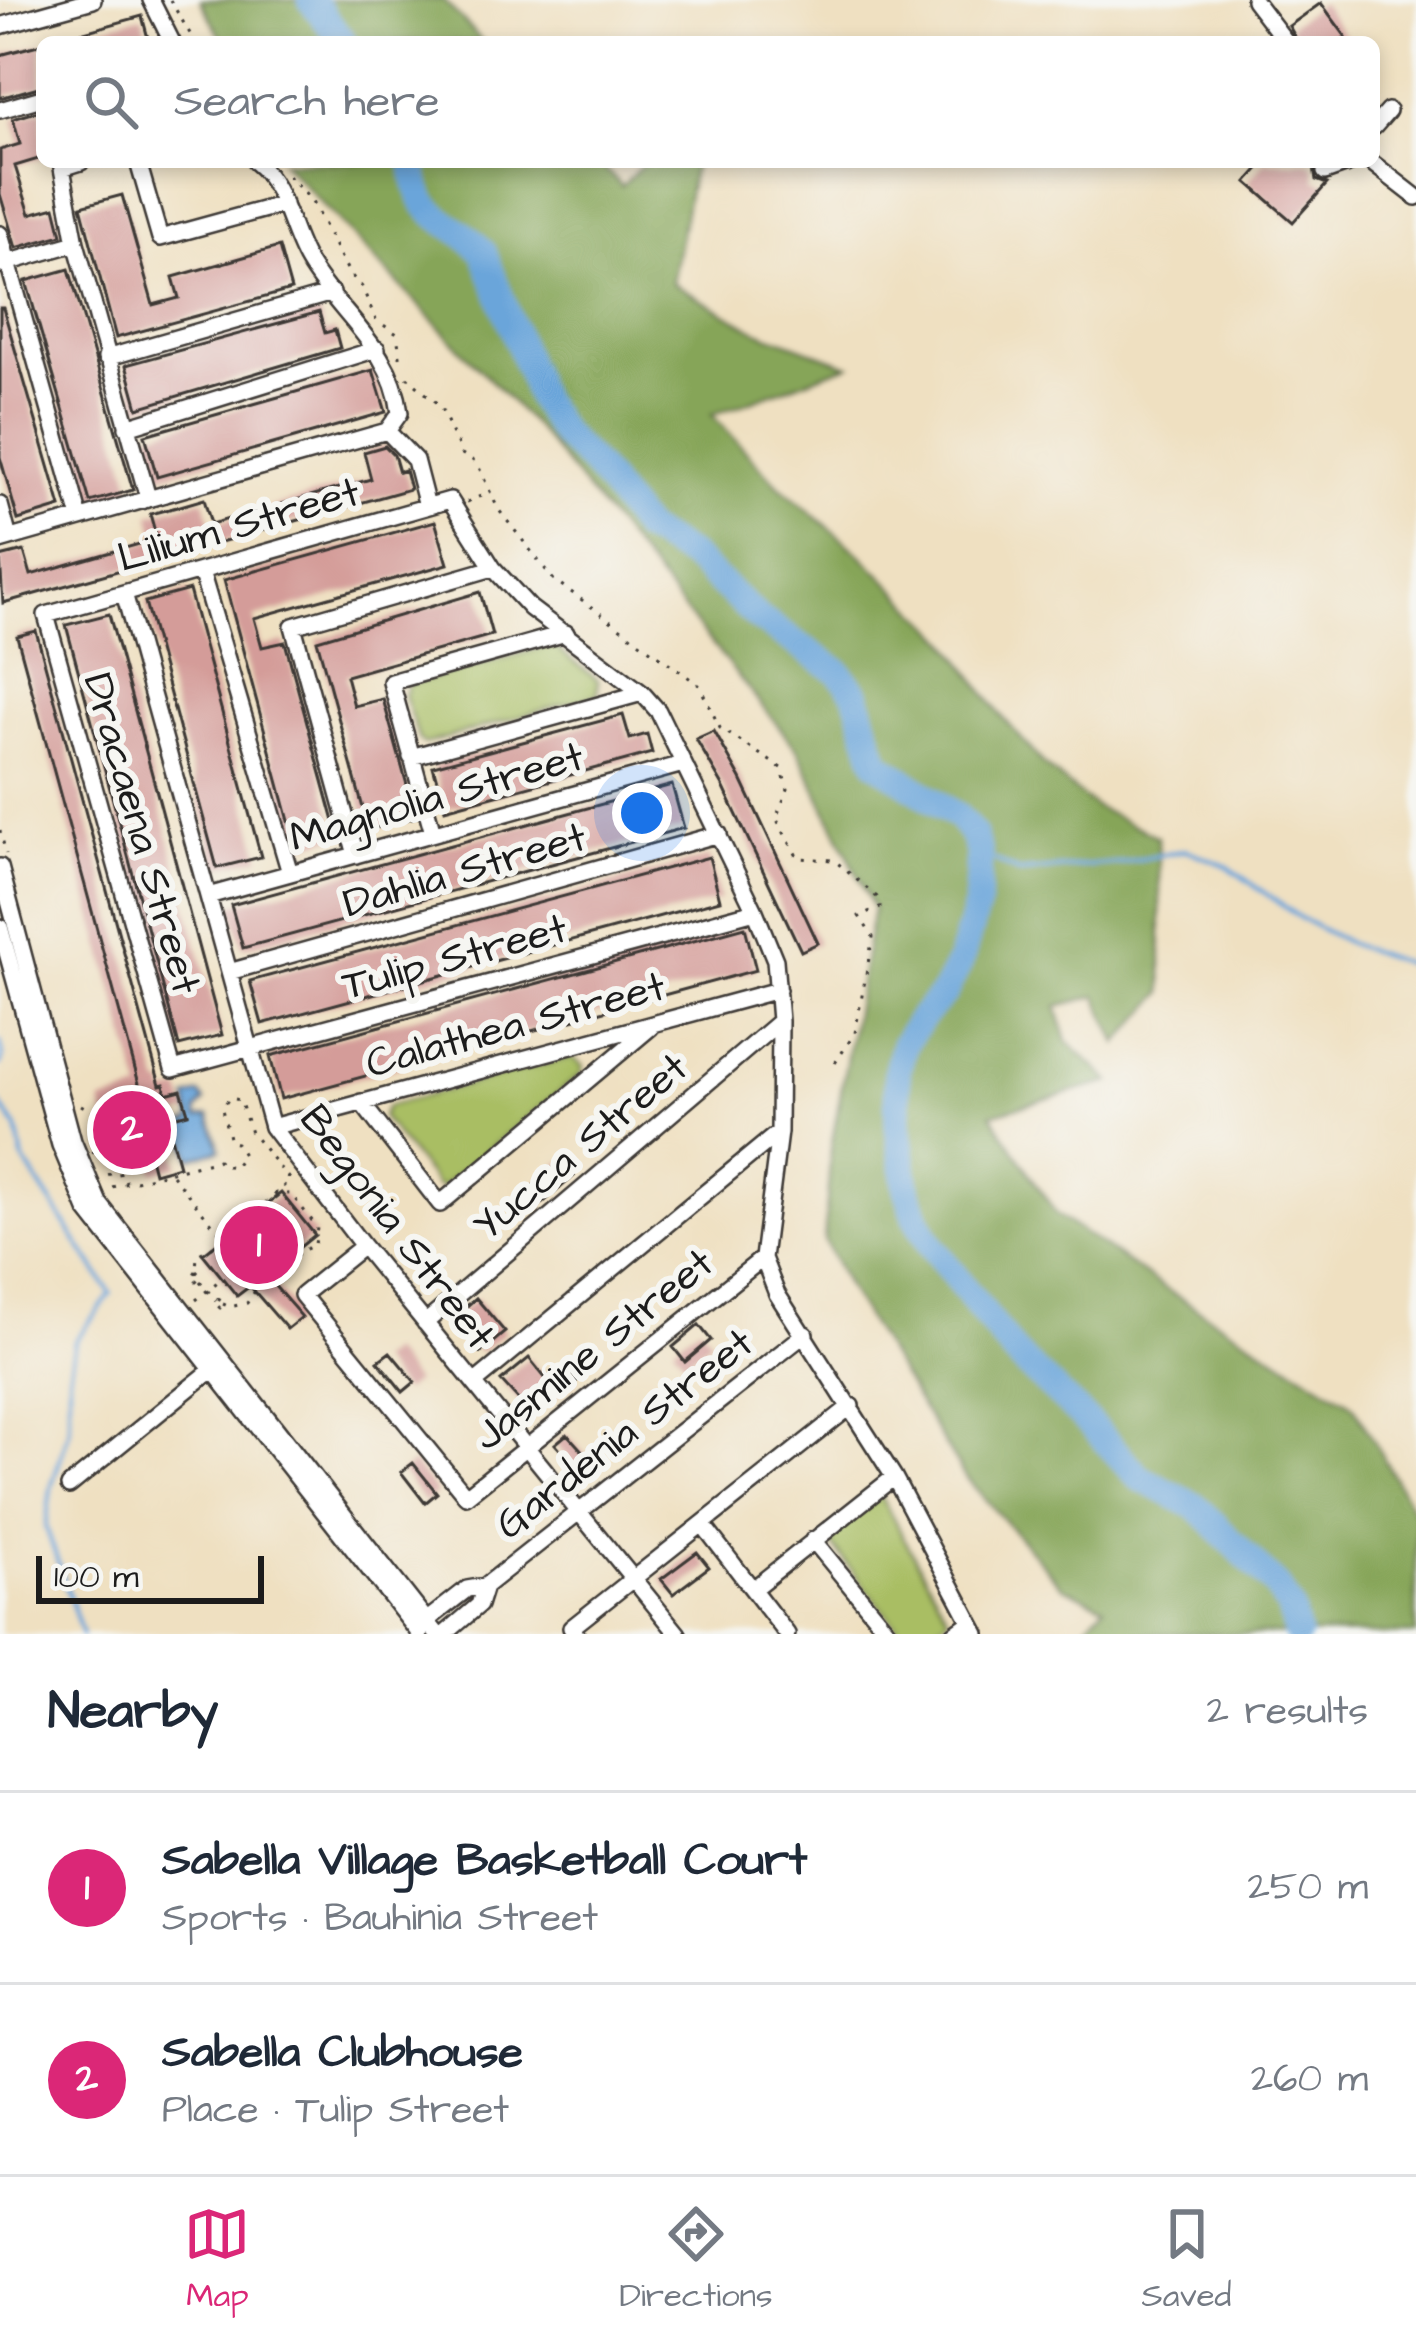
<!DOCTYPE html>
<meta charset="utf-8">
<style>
:root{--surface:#fff;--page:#f2f2f3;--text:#1f2937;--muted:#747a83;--line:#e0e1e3;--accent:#db2777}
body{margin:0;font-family:"Architects Daughter",sans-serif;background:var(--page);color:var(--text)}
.scale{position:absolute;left:36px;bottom:30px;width:228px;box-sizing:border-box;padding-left:12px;border:6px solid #1c1c1c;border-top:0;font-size:33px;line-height:42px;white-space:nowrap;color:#1c1c1c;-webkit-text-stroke:9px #f6f6f2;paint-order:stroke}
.you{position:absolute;left:642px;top:813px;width:42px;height:42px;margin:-30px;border:9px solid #fff;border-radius:50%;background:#1a73e8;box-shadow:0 0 0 18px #1a73e833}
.badge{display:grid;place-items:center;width:78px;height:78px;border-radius:50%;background:var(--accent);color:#fff;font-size:39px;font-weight:700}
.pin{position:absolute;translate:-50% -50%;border:6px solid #fff;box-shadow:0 3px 12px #0006}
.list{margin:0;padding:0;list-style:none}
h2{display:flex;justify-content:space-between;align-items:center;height:156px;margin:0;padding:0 48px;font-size:51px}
h2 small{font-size:39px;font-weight:400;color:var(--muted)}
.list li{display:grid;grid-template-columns:78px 1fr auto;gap:36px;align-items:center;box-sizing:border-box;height:192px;padding:0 48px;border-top:3px solid var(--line)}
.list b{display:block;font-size:45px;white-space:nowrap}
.list p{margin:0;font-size:39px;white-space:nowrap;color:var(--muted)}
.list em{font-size:39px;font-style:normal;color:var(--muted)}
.icon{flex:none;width:66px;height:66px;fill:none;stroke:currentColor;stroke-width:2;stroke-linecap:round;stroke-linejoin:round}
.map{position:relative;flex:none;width:1416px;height:1634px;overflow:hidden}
.search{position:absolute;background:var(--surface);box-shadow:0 6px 18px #0003;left:36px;right:36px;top:36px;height:132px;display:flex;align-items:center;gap:30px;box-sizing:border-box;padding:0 42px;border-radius:18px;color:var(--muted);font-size:45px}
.sheet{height:540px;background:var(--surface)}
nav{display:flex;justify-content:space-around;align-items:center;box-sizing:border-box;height:168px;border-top:3px solid var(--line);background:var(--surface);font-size:33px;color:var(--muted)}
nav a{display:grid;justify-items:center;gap:6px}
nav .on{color:var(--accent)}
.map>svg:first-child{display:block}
.green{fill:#a9be63;stroke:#626d40;stroke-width:3}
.forest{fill:#86a559;stroke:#51603a;stroke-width:3}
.water{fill:#6aa5da;stroke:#43607b;stroke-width:3}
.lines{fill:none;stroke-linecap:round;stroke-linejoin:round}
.stream{stroke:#6aa5da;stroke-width:4.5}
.river{stroke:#6aa5da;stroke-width:27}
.building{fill:#d49c99}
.minor-casing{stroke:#3c3935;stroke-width:20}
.path{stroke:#3c3935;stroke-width:3;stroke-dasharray:3 9;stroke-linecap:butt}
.minor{stroke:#fff;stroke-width:15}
.labels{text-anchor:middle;stroke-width:12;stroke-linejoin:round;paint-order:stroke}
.street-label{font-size:42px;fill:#1c1c1c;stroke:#f6f6f2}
</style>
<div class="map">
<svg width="1416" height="1634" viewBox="0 0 1416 1634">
<rect width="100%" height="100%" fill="#f6f6f2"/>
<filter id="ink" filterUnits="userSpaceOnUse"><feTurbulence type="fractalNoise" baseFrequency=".00833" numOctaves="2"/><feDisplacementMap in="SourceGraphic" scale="24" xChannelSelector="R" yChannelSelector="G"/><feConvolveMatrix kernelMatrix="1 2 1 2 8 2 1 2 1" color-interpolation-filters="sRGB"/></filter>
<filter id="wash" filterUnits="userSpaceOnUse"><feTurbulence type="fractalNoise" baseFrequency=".004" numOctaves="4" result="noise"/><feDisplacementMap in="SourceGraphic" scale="48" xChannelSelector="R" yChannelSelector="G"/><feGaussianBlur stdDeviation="2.7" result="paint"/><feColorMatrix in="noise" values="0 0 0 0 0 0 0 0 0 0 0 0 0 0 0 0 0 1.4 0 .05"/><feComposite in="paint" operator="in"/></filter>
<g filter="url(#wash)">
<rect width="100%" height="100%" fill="#efe0c1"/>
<path class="green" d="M 552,645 L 598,680 L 598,694 L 425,744 L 419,740 L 404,696 L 407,685 Z
M 572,1057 L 583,1066 L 581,1074 L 442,1187 L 437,1186 L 382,1117 L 387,1106 Z
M 880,1496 L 949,1617 L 928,1634 L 902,1634 L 826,1537 Z"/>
<path class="forest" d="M 200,0 L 443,0 L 483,42 L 224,42 Z
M 282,162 L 598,162 L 622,186 L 645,162 L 694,162 L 672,283 L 757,331 L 849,365 L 712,415 L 778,485 L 857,551 L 947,640 L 1000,714 L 1046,767 L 1095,807 L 1158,837 L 1163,993 L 1118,1044 L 1097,996 L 1057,1006 L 1067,1041 L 1111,1082 L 991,1114 L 1057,1215 L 1172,1293 L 1353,1404 L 1416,1516 L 1416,1634 L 1079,1634 L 1104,1606 L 1062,1586 L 963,1474 L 849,1291 L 824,1240 L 831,1148 L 873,908 L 798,750 L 537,429 Z"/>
<path class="water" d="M 200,1094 L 205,1101 L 197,1111 L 198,1118 L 210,1116 L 220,1150 L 191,1158 L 181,1125 L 191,1121 L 188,1098 Z"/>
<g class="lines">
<path class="stream" d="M 979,853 L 1019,872 L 1120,863 L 1186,850 L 1227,866 L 1300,918 L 1350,944 L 1416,967
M 0,1042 L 3,1056 L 0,1065
M 0,1104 L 17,1128 L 23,1159 L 111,1294 L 75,1341 L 69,1376 L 69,1431 L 51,1488 L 46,1527 L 82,1634"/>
<path class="river" d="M 311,0 L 343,42
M 414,162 C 417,224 450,214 484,253 L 540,400 L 563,435 L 596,468 L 644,530 L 691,557 L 758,618 L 838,671 L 856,693 L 877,762 L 958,817 L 972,833 L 979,853 L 977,904 L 960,962 L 944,993 L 921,1018 L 904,1044 L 897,1071 L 898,1125 L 907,1189 L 917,1219 L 930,1244 L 1015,1354 L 1088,1422 L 1140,1478 L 1197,1507 L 1276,1586 L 1290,1608 L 1297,1634"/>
</g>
<g id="blocks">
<path class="building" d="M 1321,3 L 1346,37 L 1339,42 L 1298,42 L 1289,26 Z
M 142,16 L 149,42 L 63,42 L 62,38 Z
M 42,44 L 42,86 L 0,98 L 0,55 Z
M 42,110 L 42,158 L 15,166 L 30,214 L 55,207 L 62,235 L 16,248 L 0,194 L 0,150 L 20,144 L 13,119 Z
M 1265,162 L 1309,162 L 1314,167 L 1316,180 L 1327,184 L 1293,222 L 1247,182 Z
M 122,195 L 153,305 L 179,298 L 173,277 L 279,247 L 291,290 L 116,338 L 81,206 Z
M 69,269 L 133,490 L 90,502 L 26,281 Z
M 0,308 L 3,308 L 61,507 L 18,520 L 0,457 Z
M 319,312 L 325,333 L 335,330 L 340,348 L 138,408 L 126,365 Z
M 373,370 L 386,412 L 157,477 L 145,435 Z
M 385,446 L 394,455 L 399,472 L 405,470 L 410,489 L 3,603 L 0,557 L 24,551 L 31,575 L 157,539 L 150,514 L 177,507 L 204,499 L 211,524 L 371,479 L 364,452 Z
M 435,521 L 448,564 L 254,618 L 262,647 L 285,642 L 338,836 L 296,847 L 224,580 Z
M 189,590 L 261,857 L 217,868 L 145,602 Z
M 480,592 L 492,635 L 346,676 L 354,706 L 383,699 L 416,817 L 369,830 L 317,640 Z
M 109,614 L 222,1035 L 179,1046 L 66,625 Z
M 36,631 L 160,1085 L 164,1084 L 166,1094 L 181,1090 L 188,1113 L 166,1119 L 179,1166 L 154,1173 L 147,1146 L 127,1151 L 124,1141 L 113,1144 L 101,1102 L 141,1091 L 17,636 Z
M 623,715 L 630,739 L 647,734 L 652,753 L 445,809 L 433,766 Z
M 714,731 L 741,779 L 818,943 L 801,951 L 723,786 L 696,739 Z
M 672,785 L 684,828 L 243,948 L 231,905 Z
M 709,857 L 720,900 L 262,1024 L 250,981 Z
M 745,927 L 756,970 L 281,1099 L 270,1056 Z
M 562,1161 L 574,1176 L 537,1208 L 524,1194 Z
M 281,1193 L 315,1235 L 265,1275 L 302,1317 L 287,1329 L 250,1286 L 237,1296 L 203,1254 Z
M 476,1298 L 505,1332 L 480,1353 L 451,1320 Z
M 699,1325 L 711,1340 L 685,1362 L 673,1347 Z
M 390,1352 L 415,1382 L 403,1392 L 378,1361 Z
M 529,1358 L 546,1379 L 565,1366 L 577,1381 L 532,1415 L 501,1381 Z
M 567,1434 L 596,1466 L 584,1476 L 555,1444 Z
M 413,1463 L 437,1493 L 425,1503 L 401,1472 Z
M 697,1552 L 709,1567 L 673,1594 L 661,1579 Z"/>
</g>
</g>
<g filter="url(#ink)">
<use href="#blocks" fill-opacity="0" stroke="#3c3935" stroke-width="3"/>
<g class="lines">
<g class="minor-casing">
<path id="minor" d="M 151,0 L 172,42
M 1254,0 L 1286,42
M 0,26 L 93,0
M 0,110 L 42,98
M 1374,127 L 1388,111
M 81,162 L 62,168 L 76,243 L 148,498
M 138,162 L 160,238 L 284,204
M 255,162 C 285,186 289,230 308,262 C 339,315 392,347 400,413 L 387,431
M 1371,162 L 1416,197
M 1325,172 L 1353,162
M 0,234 L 80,518
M 0,265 L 76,243
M 106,358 L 332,293
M 127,427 L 377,349
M 387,431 L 415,460 L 427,506
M 0,505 L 9,538
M 0,541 L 387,431
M 201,571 L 290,873
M 124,593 L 272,1127 L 363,1246 L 678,1634
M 411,757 L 642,693
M 433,833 L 391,682 L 566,633
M 356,855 L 293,626 L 493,568
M 0,867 L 73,1141 L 99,1203 L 437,1634
M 208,896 L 683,764
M 755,911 L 173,1069 L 46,615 L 450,500 L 493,568 L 530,608 L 642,693 L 658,711 L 755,911 L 775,960 L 780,1021 L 779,1132 L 763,1258 L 777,1294 L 894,1477 L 977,1634
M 0,927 L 60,1145 L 87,1210 L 420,1634
M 229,972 L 719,834
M 361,1102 L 440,1204 L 651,1027
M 272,1127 L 778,990
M 363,1246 L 302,1295 L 466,1496 L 763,1258
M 425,1323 L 780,1021
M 474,1383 L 779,1132
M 69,1486 L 219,1364
M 703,1525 L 787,1634
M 813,1540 L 890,1634
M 485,1586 L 805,1334
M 753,1589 L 894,1477
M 421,1625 L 467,1589 L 485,1586 L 479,1605 L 445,1634
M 576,1634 L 571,1628 L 851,1406
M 954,1634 L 969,1623"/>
</g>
<path class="path" d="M 170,0 L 195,42
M 288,176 L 311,200 L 349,273 L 362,287 L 376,320 L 397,334 L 401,363
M 407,377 L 440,406 L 462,454 L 477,463 L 498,509 L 553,579 L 699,685 L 720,728 L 781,768 L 788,789 L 776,818 L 798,858 L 834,860 L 877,897 L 880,907 L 859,916 L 873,937 L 855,1033 L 835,1063
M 467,502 L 490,492
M 0,830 L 6,854
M 81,1105 L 97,1114 L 101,1130 L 90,1147
M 94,1123 L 107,1120
M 92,1152 L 103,1149 L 110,1176 L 123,1173 L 126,1182
M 172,1175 L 223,1237
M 112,1187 L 218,1160 L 222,1165 L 234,1167 L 243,1155 L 236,1143 L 230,1142 L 222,1109 L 229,1098 L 240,1100 L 251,1133 L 290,1180 L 259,1210 L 235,1221 L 218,1244 L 197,1255 L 196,1271
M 196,1271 L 201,1276 L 196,1281 L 192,1277 Z
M 200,1281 L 216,1301
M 218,1299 L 223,1302 L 220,1308 L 215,1303 Z
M 196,1300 L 222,1278
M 223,1304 L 230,1307 L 247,1303 L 259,1285 L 283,1275 L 299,1252 L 315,1245 L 317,1227 L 291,1194 L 275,1193"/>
<use href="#minor" class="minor"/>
</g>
</g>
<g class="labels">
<g class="street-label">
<text transform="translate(238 523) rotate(-16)" y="15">Lilium Street</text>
<text transform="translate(436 795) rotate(-16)" y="15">Magnolia Street</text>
<text transform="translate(144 833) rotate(74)" y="15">Dracaena Street</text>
<text transform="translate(464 868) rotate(-16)" y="15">Dahlia Street</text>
<text transform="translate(454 955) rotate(-15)" y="15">Tulip Street</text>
<text transform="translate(515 1023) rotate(-15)" y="15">Calathea Street</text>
<text transform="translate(579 1145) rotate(-40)" y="15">Yucca Street</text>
<text transform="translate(399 1226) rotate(53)" y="15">Begonia Street</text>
<text transform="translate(592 1348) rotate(-39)" y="15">Jasmine Street</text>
<text transform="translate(623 1432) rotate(-38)" y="15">Gardenia Street</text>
</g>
</g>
</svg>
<div class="scale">100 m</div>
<div class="you"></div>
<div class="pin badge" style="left:259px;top:1245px">1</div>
<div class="pin badge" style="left:132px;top:1130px">2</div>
<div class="search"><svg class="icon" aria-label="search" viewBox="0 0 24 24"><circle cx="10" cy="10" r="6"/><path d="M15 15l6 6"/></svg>Search here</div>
</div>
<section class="sheet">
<h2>Nearby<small>2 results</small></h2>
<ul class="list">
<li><span class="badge">1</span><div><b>Sabella Village Basketball Court</b><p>Sports · Bauhinia Street</p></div><em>250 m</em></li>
<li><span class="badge">2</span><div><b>Sabella Clubhouse</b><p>Place · Tulip Street</p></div><em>260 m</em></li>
</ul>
</section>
<nav>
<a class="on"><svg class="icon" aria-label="map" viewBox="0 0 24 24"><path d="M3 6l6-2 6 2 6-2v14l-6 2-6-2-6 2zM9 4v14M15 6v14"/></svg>Map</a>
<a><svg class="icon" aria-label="directions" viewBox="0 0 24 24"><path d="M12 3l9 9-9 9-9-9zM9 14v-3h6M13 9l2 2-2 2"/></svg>Directions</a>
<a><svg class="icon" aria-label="saved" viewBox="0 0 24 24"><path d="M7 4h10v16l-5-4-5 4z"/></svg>Saved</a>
</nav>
